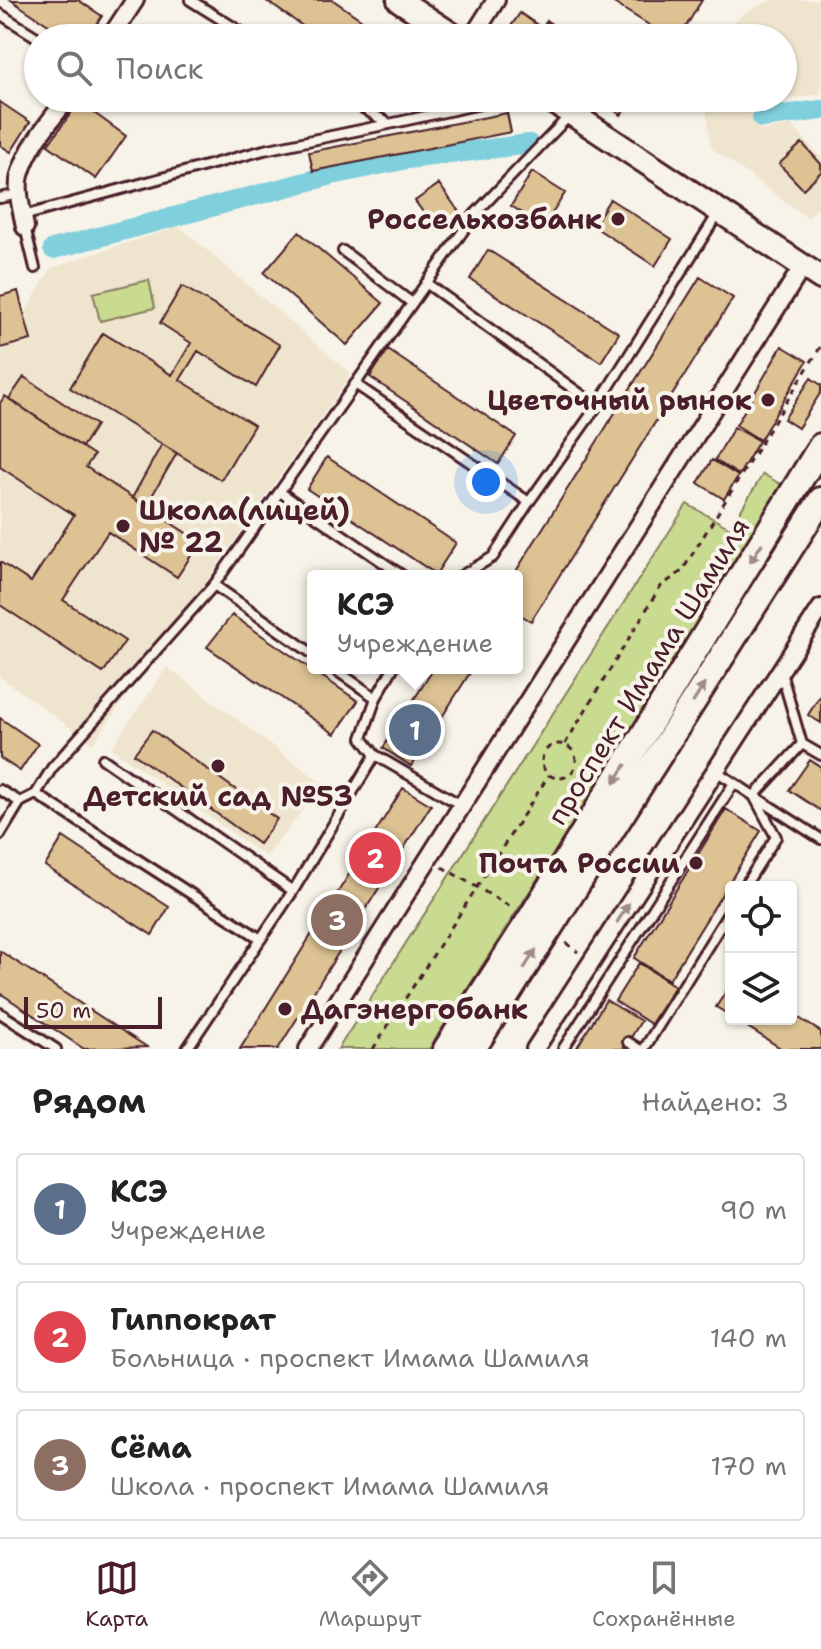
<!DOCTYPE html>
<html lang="ru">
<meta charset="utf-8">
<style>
:root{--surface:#fff;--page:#f2f2f2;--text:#222;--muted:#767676;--line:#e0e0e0;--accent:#4a1f2b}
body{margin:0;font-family:"Shantell Sans",sans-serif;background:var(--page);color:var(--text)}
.controls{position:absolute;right:24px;bottom:24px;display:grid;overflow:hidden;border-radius:8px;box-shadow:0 2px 6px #0004}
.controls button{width:72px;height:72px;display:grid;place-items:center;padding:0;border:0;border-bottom:2px solid var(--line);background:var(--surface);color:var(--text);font:40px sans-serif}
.scale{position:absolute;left:24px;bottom:20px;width:138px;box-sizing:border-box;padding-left:8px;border:4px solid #4a1f2b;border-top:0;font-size:22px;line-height:28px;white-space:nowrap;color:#4a1f2b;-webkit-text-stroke:6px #f7f3e8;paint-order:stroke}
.you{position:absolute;left:486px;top:482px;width:28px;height:28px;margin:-20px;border:6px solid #fff;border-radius:50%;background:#1a73e8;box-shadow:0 0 0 12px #1a73e833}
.badge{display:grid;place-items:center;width:52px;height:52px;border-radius:50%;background:var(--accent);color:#fff;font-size:26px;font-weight:700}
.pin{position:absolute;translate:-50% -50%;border:4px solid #fff;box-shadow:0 2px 8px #0006}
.popup{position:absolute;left:307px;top:570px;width:216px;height:104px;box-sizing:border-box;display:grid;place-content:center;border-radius:8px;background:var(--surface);filter:drop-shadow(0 2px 6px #0005);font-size:26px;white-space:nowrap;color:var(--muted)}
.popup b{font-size:30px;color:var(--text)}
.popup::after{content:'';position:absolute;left:50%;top:100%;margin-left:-16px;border:16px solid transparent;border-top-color:var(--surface)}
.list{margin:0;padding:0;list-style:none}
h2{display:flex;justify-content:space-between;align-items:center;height:104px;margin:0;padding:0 32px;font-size:34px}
h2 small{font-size:26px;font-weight:400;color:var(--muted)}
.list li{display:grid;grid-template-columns:52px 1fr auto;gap:24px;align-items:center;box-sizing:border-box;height:112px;margin:0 16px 16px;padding:0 16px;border:2px solid var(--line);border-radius:8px}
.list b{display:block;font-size:30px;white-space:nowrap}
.list p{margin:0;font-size:26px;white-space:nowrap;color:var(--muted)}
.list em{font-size:26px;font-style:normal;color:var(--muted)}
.icon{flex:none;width:44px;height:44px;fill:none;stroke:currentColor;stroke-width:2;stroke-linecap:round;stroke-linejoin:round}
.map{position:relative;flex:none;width:821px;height:1049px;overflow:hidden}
.search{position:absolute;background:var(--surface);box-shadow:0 2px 6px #0004;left:24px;right:24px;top:24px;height:88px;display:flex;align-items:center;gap:20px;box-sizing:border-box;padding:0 28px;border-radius:44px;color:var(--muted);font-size:30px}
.sheet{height:488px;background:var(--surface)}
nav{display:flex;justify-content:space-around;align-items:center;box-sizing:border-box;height:112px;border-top:2px solid var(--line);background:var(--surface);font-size:22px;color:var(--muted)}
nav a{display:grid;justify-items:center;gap:4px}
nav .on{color:var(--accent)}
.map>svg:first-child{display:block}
.built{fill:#efe5ce}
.green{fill:#c8db90;stroke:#897d5e;stroke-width:2}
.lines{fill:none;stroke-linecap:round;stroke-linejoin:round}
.canal{stroke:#80cfdc;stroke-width:20}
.building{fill:#ddc393;stroke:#4a1f2b;stroke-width:2}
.lane-casing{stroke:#4a1f2b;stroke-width:14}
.street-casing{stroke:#4a1f2b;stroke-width:22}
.secondary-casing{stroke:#4a1f2b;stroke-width:28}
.primary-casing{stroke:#4a1f2b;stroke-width:30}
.path{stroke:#4a1f2b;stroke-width:3;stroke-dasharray:6 6;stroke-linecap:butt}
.lane{stroke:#f7f3e8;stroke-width:8}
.street{stroke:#f7f3e8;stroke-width:16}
.secondary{stroke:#f7f3e8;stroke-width:22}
.primary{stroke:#f7f3e8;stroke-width:24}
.oneway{fill:#a0898a}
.poi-dot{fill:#4a1f2b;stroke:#f7f3e8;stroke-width:3}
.labels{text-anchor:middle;stroke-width:8;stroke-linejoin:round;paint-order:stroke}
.poi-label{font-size:28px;font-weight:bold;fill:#4a1f2b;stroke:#f7f3e8;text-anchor:end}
.street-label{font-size:28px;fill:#4a1f2b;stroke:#f7f3e8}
</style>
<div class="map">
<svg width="821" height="1049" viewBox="0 0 821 1049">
<rect width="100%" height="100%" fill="#f7f3e8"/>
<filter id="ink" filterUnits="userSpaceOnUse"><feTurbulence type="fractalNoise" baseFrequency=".0125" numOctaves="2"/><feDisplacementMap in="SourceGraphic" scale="16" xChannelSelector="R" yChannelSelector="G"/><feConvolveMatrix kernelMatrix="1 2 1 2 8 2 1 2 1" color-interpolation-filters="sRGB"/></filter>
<g filter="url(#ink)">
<path class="built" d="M 772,0 L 821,0 L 821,94 L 760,104 L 760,131 L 791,125 L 821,157 L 821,204 L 808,218 L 711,148 L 705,98 L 783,98 L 783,38 L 716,38 L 744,13 Z
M 179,226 L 351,374 L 93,744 L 0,677 L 0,356 L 51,268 Z
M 167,667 L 323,784 L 266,857 L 111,748 Z"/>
<path class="green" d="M 149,280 L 155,308 L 100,321 L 93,293 Z
M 763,474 L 787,488 L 429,1049 L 338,1049 L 687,504 L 730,528 Z"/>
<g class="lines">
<path class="canal" d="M 762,118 L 821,110
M 53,249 L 332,175 L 407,159 L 529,144"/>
</g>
<path class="building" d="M 11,0 L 78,0 L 102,16 L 88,38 L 68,38 Z
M 265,0 L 333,0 L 388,38 L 320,38 Z
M 609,0 L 702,0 L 679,38 L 670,38 Z
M 520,13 L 542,28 L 547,21 L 572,38 L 510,38 L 505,35 Z
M 597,98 L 633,98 L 621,115 Z
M 0,102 L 30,122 L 11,152 L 0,145 Z
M 79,102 L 126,136 L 96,179 L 48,145 Z
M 507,113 L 511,132 L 313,171 L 309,152 Z
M 802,143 L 821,164 L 821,172 L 803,189 L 779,164 Z
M 532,172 L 565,193 L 544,226 L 511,206 Z
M 439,184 L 460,213 L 436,230 L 415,201 Z
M 610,199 L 672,239 L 655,266 L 593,226 Z
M 299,232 L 383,303 L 347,345 L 264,273 Z
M 488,250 L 619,333 L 601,362 L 470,279 Z
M 700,277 L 733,298 L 531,621 L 517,613 L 517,576 L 513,576 Z
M 182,286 L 280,345 L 256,387 L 198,351 L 180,380 L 254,425 L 221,480 L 70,388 L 103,333 L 172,375 L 191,343 L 160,323 Z
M 18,291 L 31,340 L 0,348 L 0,296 Z
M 782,346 L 807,361 L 760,440 L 736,425 Z
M 388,350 L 516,436 L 498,464 L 370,377 Z
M 24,377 L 96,425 L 82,447 L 9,399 Z
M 811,378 L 821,385 L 821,392 L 798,428 L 784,419 Z
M 5,396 L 94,455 L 86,467 L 200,542 L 177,577 L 108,532 L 63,600 L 125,641 L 103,673 L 0,605 L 0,562 L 31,582 L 74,515 L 0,467 L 0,403 Z
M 734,427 L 759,441 L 739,475 L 715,460 Z
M 162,444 L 177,453 L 146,506 L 132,498 Z
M 327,457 L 456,543 L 436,574 L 307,489 Z
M 712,460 L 738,476 L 724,499 L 698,483 Z
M 232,615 L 358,701 L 335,734 L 207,647 Z
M 434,668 L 473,668 L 411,766 L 383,748 Z
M 821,694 L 821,723 L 808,715 Z
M 0,718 L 38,744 L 20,771 L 0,758 Z
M 152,730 L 277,819 L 259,844 L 134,754 Z
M 810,760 L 821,767 L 821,811 L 789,790 Z
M 403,788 L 431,805 L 278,1049 L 240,1049 Z
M 726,809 L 761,831 L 669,980 L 634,958 Z
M 63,837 L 169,907 L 152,935 L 45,866 Z
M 0,951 L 147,1047 L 84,1049 L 0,993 Z
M 639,963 L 675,986 L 651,1024 L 615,1001 Z
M 731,984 L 731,1016 L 716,1007 Z
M 606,1000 L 641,1021 L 624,1049 L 576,1049 Z
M 791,1013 L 821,1032 L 821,1049 L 782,1049 L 735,1019 L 791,1019 Z"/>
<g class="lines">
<g class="lane-casing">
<path id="lane" d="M 190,0 L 251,38
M 0,14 L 38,38
M 347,98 L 389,124 L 508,98
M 0,198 L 18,194
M 23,216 L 264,150 L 389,124
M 25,227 L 35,268
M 343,251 L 412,303
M 426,283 L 597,406 L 719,212
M 355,384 L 529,502 L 597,406
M 280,492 L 403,576
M 461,576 L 493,557 L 529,502
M 214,585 L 313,654
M 333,668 L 376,698 L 362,738 L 375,755 L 461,805
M 781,672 L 802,744
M 376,698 L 393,668
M 103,759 L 293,891
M 716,771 L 754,796 L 802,744 L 821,755
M 0,790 L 20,802
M 36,794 L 261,939
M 754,796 L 821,839
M 0,835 L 20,802 L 36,794 L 52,768 L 214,585 L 475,214 L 571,114
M 744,887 L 776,837 L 754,796
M 0,1013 L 56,1049
M 628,1042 L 639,1049
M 187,1049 L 293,891 L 375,755
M 563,1049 L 734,783
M 644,1049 L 731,909"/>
</g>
<g class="street-casing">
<path id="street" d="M 110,38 L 135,0
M 472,38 L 496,0
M 25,227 C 22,211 16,191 20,175 C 28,146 50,121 68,98
M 308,1049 L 803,266
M 535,1049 L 821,608"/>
</g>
<g class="secondary-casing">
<path id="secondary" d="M 399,0 L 457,38
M 548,98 L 821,278"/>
</g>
<g class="primary-casing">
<path id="primary" d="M 446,1049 L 530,919 L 821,446
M 473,1049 L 821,500"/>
</g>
<path class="path" d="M 565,744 L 660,587 L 682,571 L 821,346
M542 761a17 17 0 1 1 34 0a17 17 0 1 1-34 0Z
M 442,867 L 511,907
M 566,943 L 578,952
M 373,1049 L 549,775"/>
<use href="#lane" class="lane"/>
<use href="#street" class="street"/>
<use href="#secondary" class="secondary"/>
<use href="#primary" class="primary"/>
</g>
<defs><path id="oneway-solid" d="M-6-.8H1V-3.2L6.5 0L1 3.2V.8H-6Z" transform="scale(2)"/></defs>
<g class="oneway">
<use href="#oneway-solid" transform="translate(756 553) rotate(122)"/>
<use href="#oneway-solid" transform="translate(699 693) rotate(-58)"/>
<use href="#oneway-solid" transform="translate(620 774) rotate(122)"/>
<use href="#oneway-solid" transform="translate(623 913) rotate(-57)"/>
<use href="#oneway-solid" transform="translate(530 959) rotate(-58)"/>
</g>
</g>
<g class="poi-dot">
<circle cx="618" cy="219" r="8"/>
<circle cx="768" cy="400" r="8"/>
<circle cx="123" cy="526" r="8"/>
<circle cx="218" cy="766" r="8"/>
<circle cx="696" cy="863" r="8"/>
<circle cx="285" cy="1009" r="8"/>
</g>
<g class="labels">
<g class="poi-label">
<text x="602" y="229">Россельхозбанк</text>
<text x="752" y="410">Цветочный рынок</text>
<text x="139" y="520" text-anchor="start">Школа(лицей)<tspan x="139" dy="32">№ 22</tspan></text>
<text x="218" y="806" text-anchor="middle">Детский сад №53</text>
<text x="680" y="873">Почта России</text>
<text x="301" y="1019" text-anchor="start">Дагэнергобанк</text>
</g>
<g class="street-label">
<text transform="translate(648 671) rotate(-58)" y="10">проспект Имама Шамиля</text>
</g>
</g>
</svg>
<div class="controls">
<button><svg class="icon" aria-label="locate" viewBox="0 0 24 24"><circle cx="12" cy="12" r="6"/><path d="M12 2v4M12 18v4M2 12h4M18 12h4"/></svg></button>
<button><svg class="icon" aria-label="layers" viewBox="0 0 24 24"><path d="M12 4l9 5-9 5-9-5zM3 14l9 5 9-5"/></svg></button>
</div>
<div class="scale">50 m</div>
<div class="you"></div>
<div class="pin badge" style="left:415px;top:730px;background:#5c6f8a">1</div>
<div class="popup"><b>КСЭ</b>Учреждение</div>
<div class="pin badge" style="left:375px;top:858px;background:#e0444e">2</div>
<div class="pin badge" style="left:337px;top:920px;background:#8d6e63">3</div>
<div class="search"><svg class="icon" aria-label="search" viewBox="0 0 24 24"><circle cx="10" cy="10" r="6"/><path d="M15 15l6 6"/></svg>Поиск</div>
</div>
<section class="sheet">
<h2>Рядом<small>Найдено: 3</small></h2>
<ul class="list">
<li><span class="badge" style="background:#5c6f8a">1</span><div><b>КСЭ</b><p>Учреждение</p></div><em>90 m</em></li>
<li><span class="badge" style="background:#e0444e">2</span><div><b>Гиппократ</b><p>Больница · проспект Имама Шамиля</p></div><em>140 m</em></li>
<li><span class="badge" style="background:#8d6e63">3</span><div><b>Сёма</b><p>Школа · проспект Имама Шамиля</p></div><em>170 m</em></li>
</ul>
</section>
<nav>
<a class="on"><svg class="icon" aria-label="map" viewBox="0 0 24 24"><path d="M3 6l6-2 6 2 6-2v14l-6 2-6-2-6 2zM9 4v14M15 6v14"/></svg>Карта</a>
<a><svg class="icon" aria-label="directions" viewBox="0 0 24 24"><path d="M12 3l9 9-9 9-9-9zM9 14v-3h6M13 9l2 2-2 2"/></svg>Маршрут</a>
<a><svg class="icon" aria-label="saved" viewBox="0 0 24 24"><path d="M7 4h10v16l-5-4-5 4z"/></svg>Сохранённые</a>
</nav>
